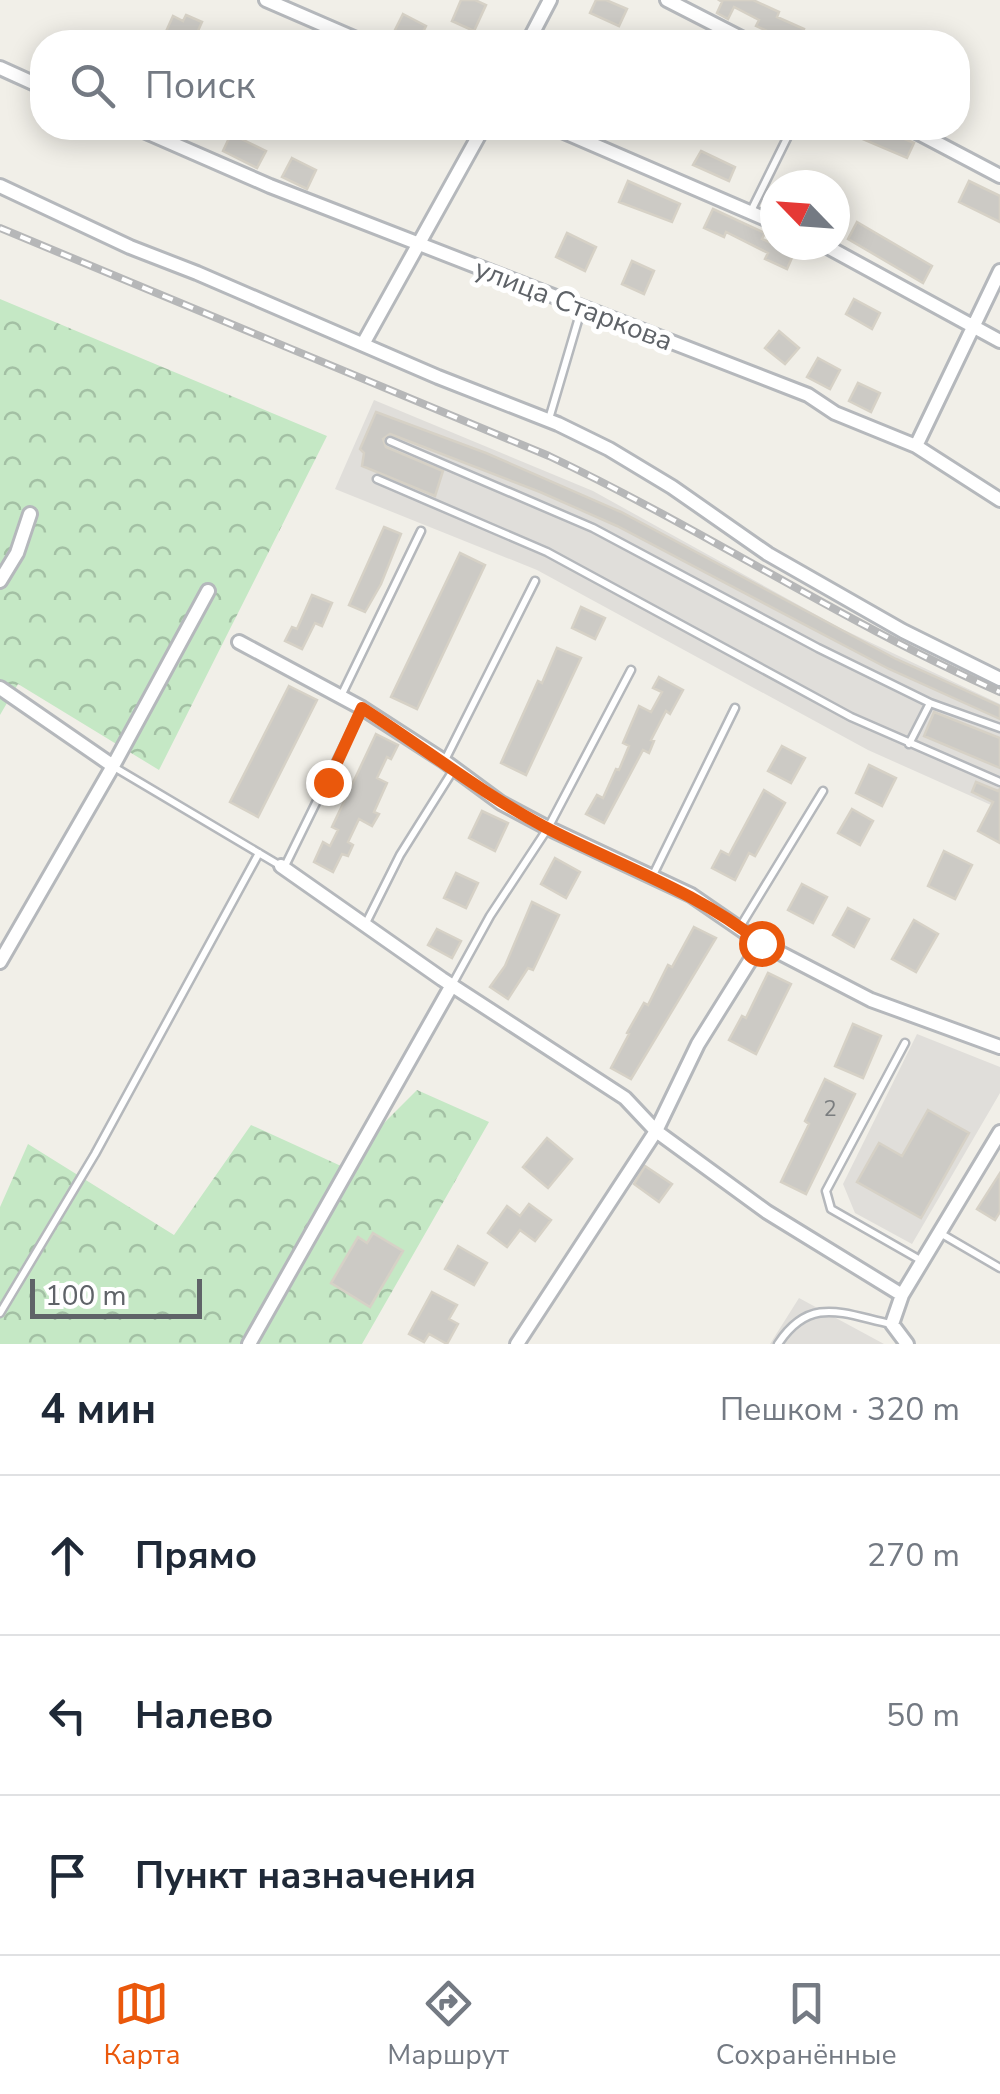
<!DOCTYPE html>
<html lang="ru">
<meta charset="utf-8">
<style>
:root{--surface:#fff;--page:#f2f2f3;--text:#1f2937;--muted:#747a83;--line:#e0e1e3;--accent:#ea580c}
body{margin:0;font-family:"Nunito Sans",sans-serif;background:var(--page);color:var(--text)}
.compass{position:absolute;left:760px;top:170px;width:90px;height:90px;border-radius:50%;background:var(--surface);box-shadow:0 5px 25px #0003;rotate:295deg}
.scale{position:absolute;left:30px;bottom:25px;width:172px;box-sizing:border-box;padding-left:10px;border:5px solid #5f6368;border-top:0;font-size:28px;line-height:35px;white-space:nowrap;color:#5f6368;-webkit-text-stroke:8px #fff;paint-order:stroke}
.stop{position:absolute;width:30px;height:30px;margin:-22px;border:8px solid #ea580c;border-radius:50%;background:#fff}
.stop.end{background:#ea580c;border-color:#fff;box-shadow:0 2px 10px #0008}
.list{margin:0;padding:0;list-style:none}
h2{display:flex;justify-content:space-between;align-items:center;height:130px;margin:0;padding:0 40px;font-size:42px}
h2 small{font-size:32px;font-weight:400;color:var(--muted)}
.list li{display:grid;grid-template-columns:65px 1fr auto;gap:30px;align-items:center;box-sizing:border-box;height:160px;padding:0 40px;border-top:2px solid var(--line)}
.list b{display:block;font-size:38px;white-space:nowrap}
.list em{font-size:32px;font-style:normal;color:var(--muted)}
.icon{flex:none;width:55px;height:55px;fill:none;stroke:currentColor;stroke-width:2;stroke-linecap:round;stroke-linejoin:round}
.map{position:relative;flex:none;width:1000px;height:1344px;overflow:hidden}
.search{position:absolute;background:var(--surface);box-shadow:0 5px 25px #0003;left:30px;right:30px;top:30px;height:110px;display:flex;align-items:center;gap:25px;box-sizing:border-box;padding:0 35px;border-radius:40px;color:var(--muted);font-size:38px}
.sheet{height:610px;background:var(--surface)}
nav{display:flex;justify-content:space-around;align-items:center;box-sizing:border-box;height:140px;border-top:2px solid var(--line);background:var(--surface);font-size:28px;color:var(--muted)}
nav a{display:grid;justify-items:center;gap:5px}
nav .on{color:var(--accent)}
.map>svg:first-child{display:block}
.industrial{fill:#e0deda}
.forest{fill:url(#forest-crowns)}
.building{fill:#cccac5;stroke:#d6d1c6;stroke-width:2.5}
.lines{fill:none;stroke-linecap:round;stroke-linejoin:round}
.service-casing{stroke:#b5b8bc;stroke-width:11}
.minor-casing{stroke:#b5b8bc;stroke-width:18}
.service{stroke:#fff;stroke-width:6}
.minor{stroke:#fff;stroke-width:12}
.rail-casing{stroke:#b6b7b8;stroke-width:8}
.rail{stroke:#fff;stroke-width:4;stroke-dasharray:11;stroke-linecap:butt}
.route{stroke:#ea580c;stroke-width:12}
.labels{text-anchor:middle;stroke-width:10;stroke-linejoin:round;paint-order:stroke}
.number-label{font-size:22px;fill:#7a7d7f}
.street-label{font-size:28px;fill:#5f6368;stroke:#fff}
</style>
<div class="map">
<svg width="1000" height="1344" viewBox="0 0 1000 1344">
<defs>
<pattern id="forest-crowns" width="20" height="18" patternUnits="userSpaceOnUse" patternTransform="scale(2.5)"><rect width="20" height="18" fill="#c5e8c5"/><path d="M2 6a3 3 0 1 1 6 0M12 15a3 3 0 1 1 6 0" fill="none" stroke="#a3c0a4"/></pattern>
</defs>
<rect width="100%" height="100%" fill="#f1efe8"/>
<path class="industrial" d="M 374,400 L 593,491 L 840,628 L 1000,704 L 1000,809 L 868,750 L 537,570 L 335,489 Z
M 917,1034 L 1000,1067 L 1000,1093 L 912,1244 L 855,1213 L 843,1184 Z
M 799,1298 L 884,1344 L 770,1344 Z"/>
<path class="forest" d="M 0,299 L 327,436 L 159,770 L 18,684 L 0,715 Z
M 417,1090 L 489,1122 L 362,1344 L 0,1344 L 0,1207 L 28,1144 L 174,1235 L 251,1125 L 341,1166 Z"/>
<path class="building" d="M 461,0 L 475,0 L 486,5 L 474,31 L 452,21 Z
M 596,0 L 606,0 L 627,9 L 619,26 L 590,13 Z
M 719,0 L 753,0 L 779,12 L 777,17 L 804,29 L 799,42 L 779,39 L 780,37 L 756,26 L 759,20 L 734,7 L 728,19 L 717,13 L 722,2 Z
M 403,14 L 426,26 L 418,42 L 393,34 Z
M 186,15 L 202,22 L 193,42 L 180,42 L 164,36 L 173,16 L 183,21 Z
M 857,128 L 880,128 L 914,143 L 907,158 L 853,135 Z
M 231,134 L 266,151 L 257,168 L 223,151 Z
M 701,151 L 735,167 L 729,181 L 693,165 Z
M 292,158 L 316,170 L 307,189 L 282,177 Z
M 628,181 L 680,204 L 672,222 L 619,202 Z
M 969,181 L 1000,196 L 1000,222 L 959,202 Z
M 713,209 L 765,233 L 762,239 L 794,253 L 787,269 L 765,259 L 768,253 L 726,232 L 724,237 L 704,228 Z
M 857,222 L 932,266 L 923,283 L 848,239 Z
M 567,233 L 596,247 L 585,271 L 556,257 Z
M 632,261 L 654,271 L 644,294 L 622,284 Z
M 854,299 L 880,313 L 872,329 L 846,314 Z
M 779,331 L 799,348 L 785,364 L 765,348 Z
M 818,358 L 840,370 L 830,389 L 807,377 Z
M 858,383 L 880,393 L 871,412 L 849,401 Z
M 376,412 L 486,453 L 621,512 L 896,659 L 1000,706 L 1000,719 L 889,669 L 617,526 L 540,492 L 390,434 L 383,439 L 386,447 L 443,471 L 435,496 L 362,466 L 364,453 L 360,449 Z
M 384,527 L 401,534 L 381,584 L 365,612 L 349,605 Z
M 460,553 L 485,565 L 417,709 L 391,697 Z
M 312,595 L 332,603 L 322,626 L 315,623 L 302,649 L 285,641 L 292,627 L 297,629 Z
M 581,607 L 605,618 L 595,639 L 572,628 Z
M 557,648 L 581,658 L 526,775 L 501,763 L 538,681 L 542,683 Z
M 659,677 L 683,690 L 670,714 L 666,711 L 651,740 L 654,741 L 649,753 L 643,750 L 604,823 L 586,814 L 597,795 L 603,798 L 616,769 L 619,770 L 629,746 L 623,743 L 639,706 L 651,712 L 662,692 L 653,688 Z
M 289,686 L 317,700 L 258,817 L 230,802 Z
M 934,712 L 1000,738 L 1000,768 L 924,736 Z
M 376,734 L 398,745 L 391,759 L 387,757 L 377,778 L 387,783 L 374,812 L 379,814 L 372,826 L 359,819 L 348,842 L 353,845 L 348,856 L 342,854 L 333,872 L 314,862 L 323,842 L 330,846 L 338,830 L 332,827 Z
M 782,746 L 805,758 L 791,783 L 768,771 Z
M 869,765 L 896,778 L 882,806 L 856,793 Z
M 976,782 L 998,791 L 1000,789 L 1000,843 L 978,831 L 993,802 L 972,792 Z
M 764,790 L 785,803 L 755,856 L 749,853 L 735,880 L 712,868 L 721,851 L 729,855 Z
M 852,809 L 873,821 L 860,845 L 838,833 Z
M 482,811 L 508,823 L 495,851 L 469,838 Z
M 944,851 L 972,865 L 955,899 L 928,886 Z
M 555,858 L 580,872 L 566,898 L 541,884 Z
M 456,873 L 478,883 L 466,908 L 444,898 Z
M 802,884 L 827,897 L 813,923 L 788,910 Z
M 532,902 L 559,915 L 533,970 L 528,968 L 508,999 L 490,987 L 505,966 Z
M 848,908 L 869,919 L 854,947 L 833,935 Z
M 914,920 L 938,934 L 916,972 L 892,959 Z
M 694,927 L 716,938 L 631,1079 L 611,1068 L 629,1034 L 627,1033 L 644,1003 L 648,1005 L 668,965 L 672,967 Z
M 437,929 L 461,941 L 452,958 L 428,945 Z
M 768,973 L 791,984 L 756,1054 L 729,1040 L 742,1016 L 746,1018 Z
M 853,1024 L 881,1036 L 863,1078 L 835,1066 Z
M 825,1079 L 855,1094 L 806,1194 L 781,1182 L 809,1124 L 805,1121 Z
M 928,1110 L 969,1133 L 921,1218 L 857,1182 L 879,1143 L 902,1156 Z
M 547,1138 L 572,1159 L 548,1188 L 523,1167 Z
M 645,1166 L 672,1184 L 659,1202 L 634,1184 Z
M 1000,1173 L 1000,1212 L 995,1220 L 977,1209 Z
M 529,1204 L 551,1220 L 535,1241 L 520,1230 L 507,1247 L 488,1233 L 507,1206 L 520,1216 Z
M 373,1233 L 403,1251 L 370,1307 L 331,1283 L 358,1237 L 367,1243 Z
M 458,1246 L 487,1263 L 474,1285 L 445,1269 Z
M 432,1292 L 457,1305 L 449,1319 L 458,1324 L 447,1344 L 429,1334 L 424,1342 L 409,1334 Z"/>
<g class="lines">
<g class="service-casing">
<path id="service" d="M 751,211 L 792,128
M 549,419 L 582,307
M 390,441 L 593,528 L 818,648 L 930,703 L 1000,728
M 377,479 L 547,552 L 851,717 L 1000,782
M 342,694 L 421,531
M 909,744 L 930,703
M 445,760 L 535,581
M 114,767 L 279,865
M 284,868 L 362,709
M 652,877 L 735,708
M 366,923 L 400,855 L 454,769
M 740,927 L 823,791
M 452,985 L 490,916 L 548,828 L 631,670
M 905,1043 L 826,1191 L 831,1209 L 922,1261
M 940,1233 L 1000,1268
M 0,1313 L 95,1154 L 259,853
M 778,1344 C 810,1295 843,1314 891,1324"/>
</g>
<g class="minor-casing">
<path id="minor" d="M 266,0 L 363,42
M 667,0 L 749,42
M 528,42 L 550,0
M 0,68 L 42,87
M 137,128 L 270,186 L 808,395 L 835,413 L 916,446 L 1000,500
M 555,128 L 775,223
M 909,128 L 1000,176
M 0,186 L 130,247 L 197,273 L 438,377 L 558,424 L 609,449 L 672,487 L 768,554 L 903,631 L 1000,679
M 824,245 L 1000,341
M 363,344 L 483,128
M 916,446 L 1000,271
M 0,581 L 17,553 L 30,514
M 239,642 L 362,708 L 444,761 L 501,803 L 548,828 L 691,895 L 761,943 L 871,1000 L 1000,1047
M 0,688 L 113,766
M 281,866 L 442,979 L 625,1098 L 656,1131 L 767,1212 L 902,1295
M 0,962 L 113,766 L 208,591
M 249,1344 L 452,985
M 517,1344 L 656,1131 L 698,1044 L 761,943
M 907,1344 L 892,1324 L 902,1295 L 1000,1132"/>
</g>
<use href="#service" class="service"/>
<use href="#minor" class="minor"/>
<g class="rail-casing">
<path id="rail" d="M 0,228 L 549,456 C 703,529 844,623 1000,692"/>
</g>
<use href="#rail" class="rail"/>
</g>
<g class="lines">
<path class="route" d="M 328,782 L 362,708 C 423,747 480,792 543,826 C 617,865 695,890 761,943"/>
</g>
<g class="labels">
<g class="number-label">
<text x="830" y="1116">2</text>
</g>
<g class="street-label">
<text transform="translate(574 304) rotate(21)" y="10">улица Старкова</text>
</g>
</g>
</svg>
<svg class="compass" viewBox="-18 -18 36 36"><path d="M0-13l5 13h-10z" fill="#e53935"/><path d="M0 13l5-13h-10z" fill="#747a83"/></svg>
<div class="scale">100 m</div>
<div class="stop" style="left:761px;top:943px"></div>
<div class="stop end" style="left:328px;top:782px"></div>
<div class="search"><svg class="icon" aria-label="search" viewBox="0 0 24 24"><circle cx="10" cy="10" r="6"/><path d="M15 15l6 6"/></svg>Поиск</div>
</div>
<section class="sheet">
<h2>4 мин<small>Пешком · 320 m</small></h2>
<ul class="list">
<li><svg class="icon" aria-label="ahead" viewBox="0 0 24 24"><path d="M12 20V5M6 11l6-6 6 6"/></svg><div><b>Прямо</b></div><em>270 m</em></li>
<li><svg class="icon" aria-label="left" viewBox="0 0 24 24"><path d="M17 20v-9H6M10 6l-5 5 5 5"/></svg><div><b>Налево</b></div><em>50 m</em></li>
<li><svg class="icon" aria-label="arrive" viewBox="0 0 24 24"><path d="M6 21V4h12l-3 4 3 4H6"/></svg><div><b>Пункт назначения</b></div></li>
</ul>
</section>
<nav>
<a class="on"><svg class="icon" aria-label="map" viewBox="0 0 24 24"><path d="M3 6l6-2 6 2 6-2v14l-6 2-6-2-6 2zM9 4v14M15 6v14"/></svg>Карта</a>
<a><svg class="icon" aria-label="directions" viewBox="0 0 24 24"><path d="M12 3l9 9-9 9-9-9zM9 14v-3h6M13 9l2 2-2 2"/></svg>Маршрут</a>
<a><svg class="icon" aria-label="saved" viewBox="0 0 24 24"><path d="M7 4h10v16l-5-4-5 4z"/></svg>Сохранённые</a>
</nav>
